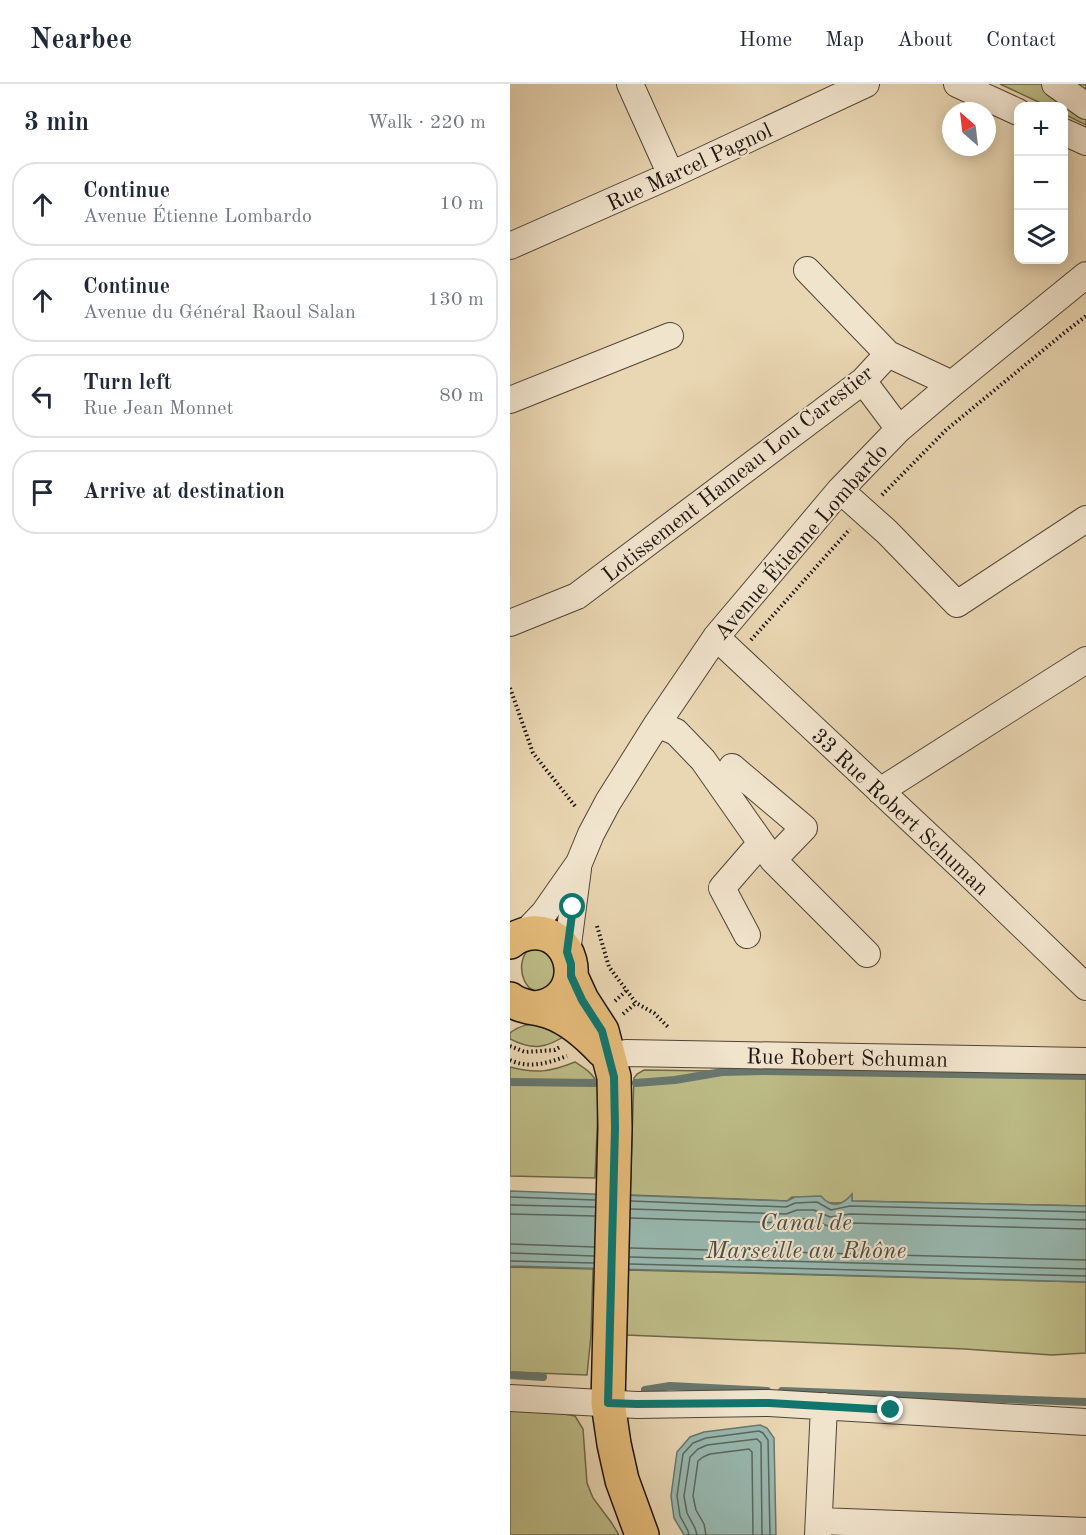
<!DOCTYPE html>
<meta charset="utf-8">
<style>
:root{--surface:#fff;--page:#f2f2f3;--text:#1f2937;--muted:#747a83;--line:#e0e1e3}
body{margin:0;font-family:"Old Standard TT",serif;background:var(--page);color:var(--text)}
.controls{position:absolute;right:18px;top:18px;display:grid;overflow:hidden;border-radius:12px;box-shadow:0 3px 15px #0003}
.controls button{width:54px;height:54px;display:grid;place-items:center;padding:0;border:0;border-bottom:2px solid var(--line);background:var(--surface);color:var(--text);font:30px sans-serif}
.compass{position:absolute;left:432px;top:18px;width:54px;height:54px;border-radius:50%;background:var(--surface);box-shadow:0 3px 15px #0003;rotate:332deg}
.stop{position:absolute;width:18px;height:18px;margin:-14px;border:4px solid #0f766e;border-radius:50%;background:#fff}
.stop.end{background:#0f766e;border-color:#fff;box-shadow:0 2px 6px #0008}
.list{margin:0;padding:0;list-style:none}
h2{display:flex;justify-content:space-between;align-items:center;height:78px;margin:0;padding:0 24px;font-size:26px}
h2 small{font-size:20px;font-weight:400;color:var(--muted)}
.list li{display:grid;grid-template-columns:39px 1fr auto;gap:18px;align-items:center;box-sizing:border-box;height:84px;margin:0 12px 12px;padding:0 12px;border:2px solid var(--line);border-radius:24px}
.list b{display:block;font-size:22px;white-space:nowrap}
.list p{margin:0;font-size:20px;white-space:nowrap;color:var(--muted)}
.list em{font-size:20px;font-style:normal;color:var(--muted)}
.icon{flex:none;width:33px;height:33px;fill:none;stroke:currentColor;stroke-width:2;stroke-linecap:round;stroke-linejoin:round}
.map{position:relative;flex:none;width:576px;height:1451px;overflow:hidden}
header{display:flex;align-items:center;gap:36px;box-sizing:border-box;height:84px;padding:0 30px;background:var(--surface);border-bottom:2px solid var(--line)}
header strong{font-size:28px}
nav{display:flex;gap:33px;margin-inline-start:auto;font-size:21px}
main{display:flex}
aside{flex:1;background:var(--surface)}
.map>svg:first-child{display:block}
.green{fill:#bdbc87;stroke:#6d684a;stroke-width:1.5}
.water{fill:#98b9b1;stroke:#67776f;stroke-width:1.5}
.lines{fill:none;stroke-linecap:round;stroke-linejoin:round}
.shore{stroke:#5a665e;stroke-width:1.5}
.stream{stroke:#67776f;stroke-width:8}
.minor-casing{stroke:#504436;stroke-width:28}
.major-casing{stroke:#1d140c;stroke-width:36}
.path{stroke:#1d140c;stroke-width:4;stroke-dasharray:1.5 3;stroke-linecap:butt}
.minor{stroke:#f1e4cd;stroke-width:26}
.major{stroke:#e4bb79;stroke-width:33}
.route{stroke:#0f766e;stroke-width:8}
.labels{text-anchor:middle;stroke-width:4.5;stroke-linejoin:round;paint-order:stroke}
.street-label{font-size:22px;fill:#1d140c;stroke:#f1e4cd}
.water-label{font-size:24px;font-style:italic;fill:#484e46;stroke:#f1e4cd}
</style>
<header>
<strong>Nearbee</strong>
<nav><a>Home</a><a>Map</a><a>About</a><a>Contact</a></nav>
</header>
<main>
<aside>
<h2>3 min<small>Walk · 220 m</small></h2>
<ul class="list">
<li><svg class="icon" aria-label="ahead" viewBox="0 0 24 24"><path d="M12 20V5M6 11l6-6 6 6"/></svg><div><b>Continue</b><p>Avenue Étienne Lombardo</p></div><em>10 m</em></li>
<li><svg class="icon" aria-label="ahead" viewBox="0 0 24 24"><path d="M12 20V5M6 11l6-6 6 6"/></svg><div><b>Continue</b><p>Avenue du Général Raoul Salan</p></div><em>130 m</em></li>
<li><svg class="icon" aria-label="left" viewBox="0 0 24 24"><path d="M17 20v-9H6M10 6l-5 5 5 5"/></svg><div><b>Turn left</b><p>Rue Jean Monnet</p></div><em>80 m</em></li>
<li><svg class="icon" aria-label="arrive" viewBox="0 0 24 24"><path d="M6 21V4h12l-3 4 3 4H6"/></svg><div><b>Arrive at destination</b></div></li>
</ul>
</aside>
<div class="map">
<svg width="576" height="1451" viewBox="0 0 576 1451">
<rect width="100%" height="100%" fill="#e9d6b2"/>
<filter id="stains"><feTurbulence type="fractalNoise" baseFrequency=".00333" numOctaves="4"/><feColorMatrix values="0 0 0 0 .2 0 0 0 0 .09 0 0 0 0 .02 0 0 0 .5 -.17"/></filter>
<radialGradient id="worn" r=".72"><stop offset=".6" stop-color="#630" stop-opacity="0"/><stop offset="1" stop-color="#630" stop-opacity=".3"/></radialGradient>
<path class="green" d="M 490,0 L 576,0 L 576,41 L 554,30 L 554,22 L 537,22 Z
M 20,864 L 40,868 L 47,888 C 45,892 43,897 40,901 C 19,923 0,881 20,864 Z
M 31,939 L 58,950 C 37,964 23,967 0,955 L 0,949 C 10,941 19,940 31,939 Z
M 65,978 C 76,985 84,990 89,1003 L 85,1094 L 0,1092 L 0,983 C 26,990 40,988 65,978 Z
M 134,986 L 576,992 L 576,1122 L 342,1117 L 342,1111 C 342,1111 336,1117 335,1118 C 326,1122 294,1115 282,1113 L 277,1117 L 120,1111 L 124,994 L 127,990 Z
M 0,1183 L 83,1185 L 81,1251 L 77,1291 L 0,1288 Z
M 118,1186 L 576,1198 L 576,1269 L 542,1271 L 455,1265 L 116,1251 Z
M 0,1320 L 65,1332 L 73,1345 L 77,1399 L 83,1414 L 101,1438 L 109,1451 L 0,1451 Z"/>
<path class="water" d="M 0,1107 L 277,1117 L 285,1113 L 311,1112 C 322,1125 333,1121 342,1110 L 342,1117 L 576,1122 L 576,1198 L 0,1182 Z
M 250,1341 L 257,1344 L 264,1354 L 266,1451 L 174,1451 L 164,1434 L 161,1412 L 167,1368 L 180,1353 L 194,1348 Z"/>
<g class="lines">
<path class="shore" d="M 0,1113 L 85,1116
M 121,1117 L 276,1123 L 285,1119 L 307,1118 L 321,1126 L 340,1122 L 576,1128
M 0,1121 L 85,1123
M 121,1125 L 276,1130 L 287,1126 L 304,1126 L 320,1133 L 340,1130 L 576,1136
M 0,1130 L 85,1132
M 121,1134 L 277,1139 L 290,1135 L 300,1135 L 318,1142 L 341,1139 L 576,1145
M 0,1160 L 84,1163
M 120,1164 L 576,1176
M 0,1169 L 84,1172
M 120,1173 L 576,1185
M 0,1177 L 84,1179
M 120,1180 L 576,1192
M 179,1451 L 178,1447 L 170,1432 L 167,1412 L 173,1370 L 183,1359 L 196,1354 L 249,1347 L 253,1349 L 258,1356 L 260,1451
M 187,1451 L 185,1444 L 177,1429 L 174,1412 L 180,1373 L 188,1365 L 197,1361 L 247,1355 L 251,1359 L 252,1451
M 196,1451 L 194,1440 L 186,1426 L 183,1412 L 188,1377 L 193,1373 L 200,1370 L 239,1365 L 242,1368 L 243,1451"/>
<path class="stream" d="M 0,998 L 85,999
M 126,999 L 165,996 L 212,988 L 254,987 L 576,992
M 0,1291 L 33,1293
M 135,1306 L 160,1302 L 257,1307
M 272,1307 L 576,1318"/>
<g class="minor-casing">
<path id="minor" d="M 120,0 L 161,91
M 447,0 L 508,28
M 545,0 L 576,22
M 554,48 L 576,58
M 0,162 L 161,91 L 356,0
M 378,270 L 442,300
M 353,297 L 389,345
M 0,316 L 160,252
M 330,406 L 377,448 L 447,520 L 576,435
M 0,539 L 67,512 L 353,297 L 378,270 L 297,186
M 206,553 L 458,789 L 576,903
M 147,640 L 166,648 L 193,676 L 263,776 L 357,870
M 222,683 L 294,744 L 263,776
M 370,707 L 576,576
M 14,850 L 34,829 L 69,779 L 81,750 L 98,718 L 147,640 L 206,553 L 330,406 L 389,345 L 442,300 L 576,191
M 237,851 L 212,804 L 251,759
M 57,868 L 68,785
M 100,975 L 116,969 L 576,977
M 0,1314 L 127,1321 L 259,1319 L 576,1338
M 309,1437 L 576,1447
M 308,1451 L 314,1322"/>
</g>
<g class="major-casing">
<path id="major" d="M 0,858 C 6,853 13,850 21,849 C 62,845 77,903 40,920 C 36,922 31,923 26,924
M 61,892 L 72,916 L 92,947 L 104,993 L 105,1044 L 98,1319 L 104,1360 L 112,1396 L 132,1451
M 0,915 C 11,924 26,923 40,928 C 60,935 78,951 93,967"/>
</g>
<path class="path" d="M 372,411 L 436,346 L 554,249 L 576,232
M 241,556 L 340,445
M 0,604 L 23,669 L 65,722
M 87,842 L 99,883 L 126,919 L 144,929 L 158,943 L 158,945
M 105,917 L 117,906
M 113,930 L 126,919
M 0,962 L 15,968 L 45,966 L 50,963
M 0,976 C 19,985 38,979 57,972"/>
<use href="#minor" class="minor"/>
<use href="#major" class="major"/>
</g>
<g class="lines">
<path class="route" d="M 63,823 L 57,868 L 61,880 L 61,892 L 72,916 L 92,947 L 104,993 L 105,1044 L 98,1319 L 127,1320 L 259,1319 L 381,1326"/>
</g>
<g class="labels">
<g class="street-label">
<text transform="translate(179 82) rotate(-25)" y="8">Rue Marcel Pagnol</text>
<text transform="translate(227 389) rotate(-38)" y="8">Lotissement Hameau Lou Carestier</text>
<text transform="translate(290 457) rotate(-49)" y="8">Avenue Étienne Lombardo</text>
<text transform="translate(391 727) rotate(43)" y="8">33 Rue Robert Schuman</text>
<text transform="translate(337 973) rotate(1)" y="8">Rue Robert Schuman</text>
</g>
<g class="water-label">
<text x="296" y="1146">Canal de<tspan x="296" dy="28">Marseille au Rhône</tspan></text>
</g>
</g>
<rect width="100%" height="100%" filter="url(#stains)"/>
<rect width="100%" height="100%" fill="url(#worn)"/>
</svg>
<div class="controls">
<button>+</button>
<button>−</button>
<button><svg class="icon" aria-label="layers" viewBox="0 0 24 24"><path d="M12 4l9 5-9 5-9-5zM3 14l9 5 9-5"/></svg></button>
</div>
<svg class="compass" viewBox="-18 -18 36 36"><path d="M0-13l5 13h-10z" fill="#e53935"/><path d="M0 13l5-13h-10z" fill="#747a83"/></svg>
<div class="stop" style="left:63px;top:823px"></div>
<div class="stop end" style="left:381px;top:1326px"></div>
</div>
</main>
